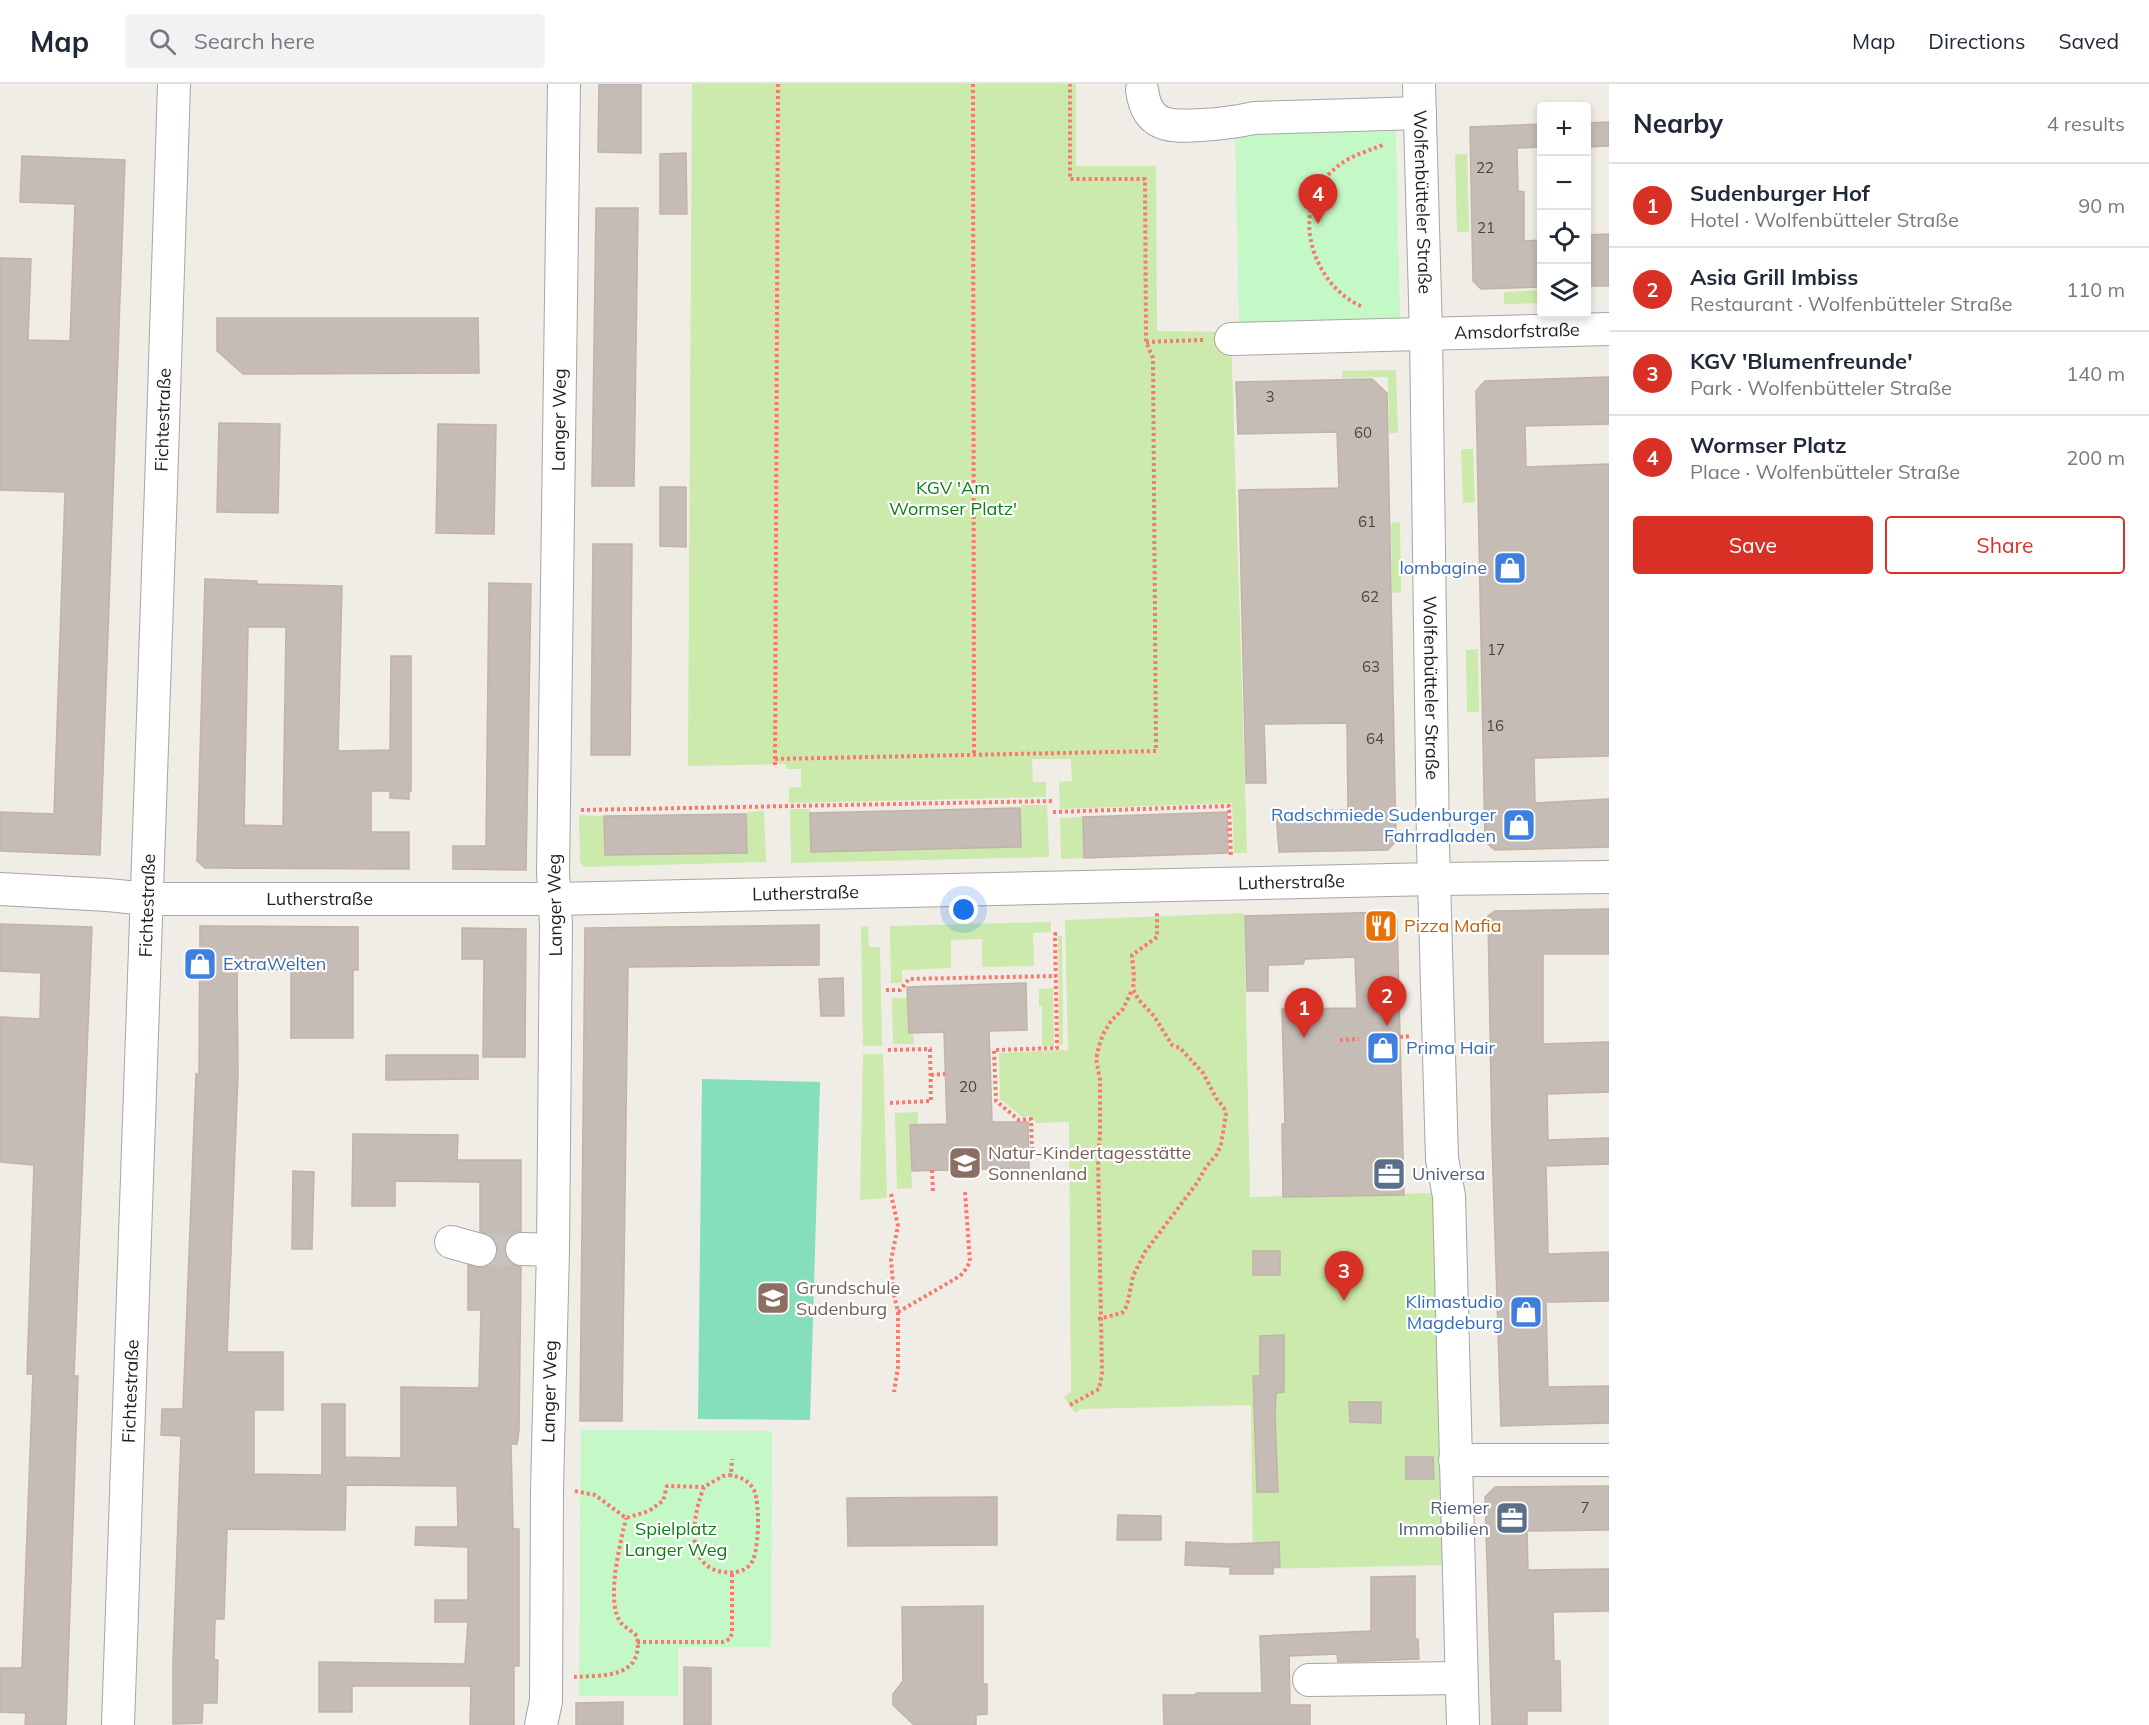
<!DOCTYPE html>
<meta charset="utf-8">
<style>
:root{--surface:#fff;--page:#f2f2f3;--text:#1f2937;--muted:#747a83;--line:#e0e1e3;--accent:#d93025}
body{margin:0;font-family:Mulish,sans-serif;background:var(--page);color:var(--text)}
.controls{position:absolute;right:18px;top:18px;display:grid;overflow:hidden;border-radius:6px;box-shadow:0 3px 9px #0003}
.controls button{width:54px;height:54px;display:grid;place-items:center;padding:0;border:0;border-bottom:2px solid var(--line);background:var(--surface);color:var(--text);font:30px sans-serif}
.you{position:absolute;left:964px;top:826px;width:21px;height:21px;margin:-15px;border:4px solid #fff;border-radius:50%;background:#1a73e8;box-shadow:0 0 0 9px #1a73e833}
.badge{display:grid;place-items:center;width:39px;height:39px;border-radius:50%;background:var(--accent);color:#fff;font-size:20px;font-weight:700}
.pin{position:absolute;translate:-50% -50px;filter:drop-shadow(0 2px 3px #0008)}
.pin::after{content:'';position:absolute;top:32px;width:21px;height:18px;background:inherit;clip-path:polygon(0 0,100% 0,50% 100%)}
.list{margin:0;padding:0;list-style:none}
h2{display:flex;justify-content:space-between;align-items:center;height:78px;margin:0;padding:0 24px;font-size:26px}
h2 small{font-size:20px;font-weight:400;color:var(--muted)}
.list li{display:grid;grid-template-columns:39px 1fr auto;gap:18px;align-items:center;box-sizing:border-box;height:84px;padding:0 24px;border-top:2px solid var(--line)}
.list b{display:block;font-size:22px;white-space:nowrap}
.list p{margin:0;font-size:20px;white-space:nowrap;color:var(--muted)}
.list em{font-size:20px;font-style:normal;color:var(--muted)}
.actions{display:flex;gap:12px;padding:18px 24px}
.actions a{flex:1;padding:14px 0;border:2px solid var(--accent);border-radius:6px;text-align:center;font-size:21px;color:var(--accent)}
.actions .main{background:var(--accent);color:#fff}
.icon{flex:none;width:33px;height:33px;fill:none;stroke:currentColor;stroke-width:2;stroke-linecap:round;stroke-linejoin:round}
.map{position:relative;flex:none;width:1609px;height:1641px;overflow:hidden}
header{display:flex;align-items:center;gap:36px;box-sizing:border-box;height:84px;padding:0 30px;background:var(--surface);border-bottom:2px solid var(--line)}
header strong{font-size:28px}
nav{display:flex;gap:33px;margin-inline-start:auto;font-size:21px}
.search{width:420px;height:54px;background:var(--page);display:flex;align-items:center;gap:15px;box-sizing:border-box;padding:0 21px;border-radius:6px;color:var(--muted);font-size:22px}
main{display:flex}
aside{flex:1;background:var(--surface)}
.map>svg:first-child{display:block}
.grass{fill:#cceaac}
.park{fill:#c4f9c7}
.pitch{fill:#84dfba}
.building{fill:#c5bcb5;stroke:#c2b3a8;stroke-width:1.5;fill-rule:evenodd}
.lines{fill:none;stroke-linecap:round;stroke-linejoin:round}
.minor-tunnel{stroke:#c6c3be;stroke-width:32;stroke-dasharray:32 16;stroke-linecap:butt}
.minor-casing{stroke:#a6a6a6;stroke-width:34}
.path{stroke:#f9796e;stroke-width:4;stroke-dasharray:3 3;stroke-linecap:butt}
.minor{stroke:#fff;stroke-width:32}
.labels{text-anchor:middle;stroke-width:4.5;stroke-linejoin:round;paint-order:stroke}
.number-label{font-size:15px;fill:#484644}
.street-label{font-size:18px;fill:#1f1f1f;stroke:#fff}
.park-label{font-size:18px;fill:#0c7f13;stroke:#fff}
.shop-label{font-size:18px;fill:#366cbe;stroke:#fff;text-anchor:end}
.food-label{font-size:18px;fill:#c56008;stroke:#fff;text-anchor:start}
.education-label{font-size:18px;fill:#785e54;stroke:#fff;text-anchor:start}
.service-label{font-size:18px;fill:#4e5e75;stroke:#fff;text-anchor:start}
</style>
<header>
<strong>Map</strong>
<div class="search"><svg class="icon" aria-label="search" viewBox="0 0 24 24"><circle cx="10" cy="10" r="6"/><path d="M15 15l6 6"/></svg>Search here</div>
<nav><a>Map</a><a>Directions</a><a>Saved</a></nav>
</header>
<main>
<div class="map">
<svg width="1609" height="1641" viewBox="0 0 1609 1641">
<rect width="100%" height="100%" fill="#f0ece6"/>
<path class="grass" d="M 692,0 L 1076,0 L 1076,82 L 1156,82 L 1157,247 L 1231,248 L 1247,769 L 1234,769 L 1232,719 L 1060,725 L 1059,698 L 1072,697 L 1071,675 L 1032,675 L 1033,698 L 1046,698 L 1046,713 L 789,719 L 789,704 L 801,703 L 801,685 L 787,685 L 786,680 L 688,682 Z
M 1455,70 L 1467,70 L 1469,148 L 1457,148 Z
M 1541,206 L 1541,219 L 1504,220 L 1504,208 Z
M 1396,286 L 1398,349 L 1389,349 L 1388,293 L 1342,294 L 1342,287 Z
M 1461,365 L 1473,365 L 1475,418 L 1463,419 Z
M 1400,438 L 1401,508 L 1392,509 L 1391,439 Z
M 1478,565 L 1479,628 L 1467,628 L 1466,566 Z
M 1021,721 L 1047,721 L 1049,773 L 791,779 L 790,725 L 810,725 L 811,767 L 1021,763 Z
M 764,727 L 766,778 L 584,783 L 580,778 L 579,731 L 604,732 L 606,771 L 747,769 L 747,728 Z
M 1083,733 L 1084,774 L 1061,775 L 1060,734 Z
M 1244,829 L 1250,1113 L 1436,1109 L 1445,1481 L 1253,1485 L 1251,1321 L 1082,1325 L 1075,1329 L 1064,1313 L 1071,1308 L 1069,1038 L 1036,1039 L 1029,1031 L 1024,1034 L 1000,1015 L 999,969 L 1063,966 L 1068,967 L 1065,836 Z
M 1051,838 L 1051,848 L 1033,849 L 1034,882 L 982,883 L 982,855 L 951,856 L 951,884 L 902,886 L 902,899 L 891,899 L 890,842 Z
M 868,842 L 869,863 L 880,863 L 882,962 L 863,962 L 861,843 Z
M 1058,852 L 1062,852 L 1063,961 L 1059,961 Z
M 1053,904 L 1054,962 L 1042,962 L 1042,922 L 1039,922 L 1039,905 Z
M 892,914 L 908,914 L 909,948 L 913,949 L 914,960 L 893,960 Z
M 863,970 L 883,970 L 887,1114 L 860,1116 Z
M 918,1028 L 918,1041 L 910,1041 L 912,1104 L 897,1105 L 895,1029 Z"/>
<path class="park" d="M 1396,47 L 1400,238 L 1239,238 L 1235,50 Z
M 581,1346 L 772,1347 L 771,1563 L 678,1563 L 678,1612 L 579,1612 Z"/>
<path class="pitch" d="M 702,995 L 820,998 L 810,1336 L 698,1335 Z"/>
<path class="building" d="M 599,0 L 641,0 L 641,69 L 598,68 Z
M 1609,38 L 1609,62 L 1587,63 L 1587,39 Z
M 1542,40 L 1542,63 L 1517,64 L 1518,107 L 1524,108 L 1524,157 L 1542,156 L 1542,203 L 1481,205 L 1473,197 L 1470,43 Z
M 686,69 L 687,130 L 660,130 L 660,70 Z
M 22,72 L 125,76 L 100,771 L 0,767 L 0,728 L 54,730 L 65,408 L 0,406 L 0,174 L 31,175 L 28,256 L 70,257 L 75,120 L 20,118 Z
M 596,124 L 638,124 L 634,402 L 592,402 Z
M 1609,150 L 1609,202 L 1587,202 L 1587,151 Z
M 217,234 L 478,234 L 479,289 L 243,290 L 217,267 Z
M 1609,293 L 1609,340 L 1525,342 L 1526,383 L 1609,380 L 1609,672 L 1534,674 L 1535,719 L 1609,715 L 1609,763 L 1495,766 L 1485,758 L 1476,307 L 1485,297 Z
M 1372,295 L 1387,309 L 1396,757 L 1388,766 L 1279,768 L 1276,728 L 1348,726 L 1347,639 L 1264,640 L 1266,699 L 1246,699 L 1239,406 L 1339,404 L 1337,348 L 1238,350 L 1236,298 Z
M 219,339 L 280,340 L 278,429 L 217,428 Z
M 438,340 L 496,341 L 494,450 L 436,449 Z
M 660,403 L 686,403 L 686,463 L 660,462 Z
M 593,460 L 632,460 L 630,671 L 591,671 Z
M 205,495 L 257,497 L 257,500 L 342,502 L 338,667 L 390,666 L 391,572 L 411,572 L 411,707 L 409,707 L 409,715 L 390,714 L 390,707 L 371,707 L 371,748 L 409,748 L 409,785 L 205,784 L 197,777 ZM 248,543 L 286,543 L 283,742 L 244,741 Z
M 489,499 L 531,500 L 526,786 L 453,785 L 453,762 L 486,762 Z
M 1020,724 L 1021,763 L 811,768 L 810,729 Z
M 1227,728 L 1228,769 L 1084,774 L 1083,733 Z
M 746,730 L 747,769 L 605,771 L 604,732 Z
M 1609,825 L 1609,870 L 1543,870 L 1543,960 L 1609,958 L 1609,1008 L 1547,1010 L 1548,1056 L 1609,1054 L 1609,1080 L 1546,1082 L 1548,1170 L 1609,1168 L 1609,1217 L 1546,1218 L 1548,1303 L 1609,1302 L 1609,1339 L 1501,1342 L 1492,1057 L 1488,832 L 1495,827 Z
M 1388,828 L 1397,835 L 1404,1111 L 1283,1113 L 1282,1040 L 1285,1040 L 1282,925 L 1357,924 L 1355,873 L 1305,875 L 1303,880 L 1268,881 L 1268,907 L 1247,907 L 1245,832 Z
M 0,840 L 92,843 L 74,1292 L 78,1292 L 66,1641 L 25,1641 L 26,1629 L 0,1628 L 0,1584 L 22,1584 L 33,1290 L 27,1290 L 34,1081 L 0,1078 L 0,933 L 40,935 L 41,889 L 0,887 Z
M 819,841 L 819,881 L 628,883 L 622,1337 L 580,1337 L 585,844 Z
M 200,842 L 358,843 L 358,886 L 353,886 L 353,954 L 291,954 L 291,886 L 237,886 L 238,991 L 227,1268 L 283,1268 L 283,1326 L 254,1326 L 254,1390 L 322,1391 L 322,1320 L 345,1320 L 345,1373 L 401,1374 L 401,1303 L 479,1304 L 481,1226 L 468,1226 L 468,1181 L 484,1184 L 492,1179 L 497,1171 L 497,1162 L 492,1153 L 480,1147 L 480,1098 L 395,1097 L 395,1122 L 352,1122 L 353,1050 L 458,1051 L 457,1076 L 521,1076 L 521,1147 L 513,1149 L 507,1155 L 504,1165 L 506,1173 L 512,1180 L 521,1183 L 519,1346 L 517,1360 L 511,1360 L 513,1445 L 519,1445 L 519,1582 L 514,1582 L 514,1641 L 470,1641 L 471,1602 L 352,1602 L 352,1628 L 319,1628 L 319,1578 L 465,1580 L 468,1538 L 435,1538 L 435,1516 L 468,1516 L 468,1463 L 415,1461 L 416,1443 L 458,1443 L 457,1402 L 346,1401 L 345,1446 L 227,1445 L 224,1535 L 215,1535 L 214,1576 L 218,1576 L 217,1619 L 203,1619 L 202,1639 L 173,1640 L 173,1576 L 181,1352 L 161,1351 L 162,1325 L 183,1325 L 196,990 L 199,990 Z
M 462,844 L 526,845 L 525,973 L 483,973 L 484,875 L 462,875 Z
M 843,894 L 844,932 L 821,932 L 819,895 Z
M 1026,899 L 1027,946 L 989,947 L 992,1038 L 1028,1038 L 1029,1084 L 912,1087 L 910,1041 L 947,1040 L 944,948 L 909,949 L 907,903 Z
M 386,971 L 478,971 L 478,995 L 386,996 Z
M 293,1087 L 314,1088 L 312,1165 L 292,1165 Z
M 1253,1167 L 1280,1167 L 1280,1191 L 1253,1191 Z
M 1284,1251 L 1284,1308 L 1276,1309 L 1275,1331 L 1278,1408 L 1257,1408 L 1253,1292 L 1260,1292 L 1260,1252 Z
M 1349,1318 L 1381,1318 L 1381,1339 L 1350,1338 Z
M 1406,1373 L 1433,1373 L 1434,1395 L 1406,1395 Z
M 1609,1402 L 1609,1446 L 1527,1447 L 1528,1486 L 1609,1485 L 1609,1527 L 1553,1528 L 1554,1577 L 1560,1577 L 1561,1627 L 1527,1627 L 1527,1641 L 1492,1641 L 1485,1413 L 1495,1403 Z
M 997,1413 L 997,1461 L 848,1462 L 847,1414 Z
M 1118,1431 L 1161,1432 L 1161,1456 L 1117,1456 Z
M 1186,1458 L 1230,1460 L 1279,1458 L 1280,1483 L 1273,1483 L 1273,1490 L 1230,1490 L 1230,1483 L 1185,1481 Z
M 1415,1492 L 1415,1555 L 1418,1555 L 1419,1575 L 1338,1578 L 1337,1570 L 1289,1572 L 1290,1621 L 1310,1621 L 1310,1641 L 1164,1641 L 1163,1611 L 1196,1611 L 1196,1609 L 1262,1609 L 1260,1552 L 1371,1547 L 1371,1493 Z
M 983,1522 L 983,1600 L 987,1600 L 987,1630 L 976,1631 L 976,1641 L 914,1641 L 893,1621 L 893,1610 L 903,1597 L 902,1523 Z
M 684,1583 L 711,1584 L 711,1641 L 684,1641 Z
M 623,1618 L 623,1641 L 576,1641 L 576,1619 Z"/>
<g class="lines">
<path class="minor-tunnel" d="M 480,1166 L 522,1165"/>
<g class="minor-casing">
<g id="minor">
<path id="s1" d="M 1419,0 L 1426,250 L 1433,761 L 1442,1075 L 1449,1112 L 1463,1641"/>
<path d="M 1142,6 C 1147,44 1170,43 1202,41 C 1220,40 1236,38 1254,34 L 1420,29"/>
<path id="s2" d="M 1231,255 L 1609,245"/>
<path id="s3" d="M 0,805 L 108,811 L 147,815 L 554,815 L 1434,795 L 1609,793"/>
<path d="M 451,1158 L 480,1166"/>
<path d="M 522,1165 L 553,1166"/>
<path d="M 1455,1376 L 1609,1376"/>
<path d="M 1309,1596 L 1461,1594"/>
<path id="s4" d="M 118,1641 C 140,1094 156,547 174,0"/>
<path id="s5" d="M 541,1641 L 546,1617 L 547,1406 L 553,1166 L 556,841 L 553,789 L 564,0"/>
</g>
</g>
<path class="path" d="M 973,0 L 974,672
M 1361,222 C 1313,201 1290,129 1329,90 C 1348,71 1362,70 1385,60
M 1146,258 L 1203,256
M 775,675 L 1156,667 L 1153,274 L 1146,258 L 1145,95 L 1070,95 L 1070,0
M 775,681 L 778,0
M 581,726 L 1053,717
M 1053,728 L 1229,722 L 1231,773
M 886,906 L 900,906 L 909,895 L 1056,892
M 1400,953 L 1411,952
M 1340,956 L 1359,955
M 888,966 L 930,965 L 931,1017 L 889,1019
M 931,991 L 945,990
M 1032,1066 L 1031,1035 L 1019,1036 L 996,1017 L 994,966 L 1057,964 L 1055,850 L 1058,850
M 932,1086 L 933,1109
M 891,1110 L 898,1142 L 891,1176 L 894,1211 L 898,1228 L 898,1283 L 894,1308
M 898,1228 L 960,1192 L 966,1185 L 970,1178 L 965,1108
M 1098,1235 L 1122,1229 L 1127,1222 L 1133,1192 L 1145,1168 L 1197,1099 L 1206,1083 L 1217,1070 L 1221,1060 L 1226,1031 L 1224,1024 L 1216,1014 L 1203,989 L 1180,964 L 1172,961 L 1154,932 L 1138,915 L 1133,905 L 1134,893 L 1132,871 L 1157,853 L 1157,827
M 1070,1321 L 1099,1305 L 1102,1290 L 1098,1073 L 1100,1049 L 1100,996 L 1096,975 L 1099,962 L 1103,950 L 1111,937 L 1123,925 L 1132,906
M 704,1403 C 693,1430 683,1482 723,1488 C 732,1489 741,1489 749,1482 C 760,1473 760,1419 754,1406 C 749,1397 741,1393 731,1391
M 575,1407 L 595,1411 L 626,1434 L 649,1427 L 663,1417 L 667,1402 L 704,1403 L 723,1392 L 731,1391 L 732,1375
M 637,1558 L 723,1558 L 730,1555 L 732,1549 L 732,1488
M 574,1593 C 603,1591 644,1595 637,1552 C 632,1547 626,1544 622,1540 C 604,1520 621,1457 626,1434"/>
<use href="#minor" class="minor"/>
</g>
<defs>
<g id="shop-square" transform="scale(1.725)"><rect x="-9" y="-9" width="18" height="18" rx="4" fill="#3f7fe0" stroke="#fff"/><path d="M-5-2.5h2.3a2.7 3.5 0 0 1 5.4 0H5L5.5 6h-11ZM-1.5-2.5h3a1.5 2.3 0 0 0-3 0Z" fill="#fff"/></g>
<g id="restaurant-square" transform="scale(1.725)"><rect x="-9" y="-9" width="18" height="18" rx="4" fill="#e8710a" stroke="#fff"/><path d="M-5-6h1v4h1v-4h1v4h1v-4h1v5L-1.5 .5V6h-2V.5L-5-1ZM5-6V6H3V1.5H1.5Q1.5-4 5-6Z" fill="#fff"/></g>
<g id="school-square" transform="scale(1.725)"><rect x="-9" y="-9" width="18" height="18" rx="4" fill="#8d6e63" stroke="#fff"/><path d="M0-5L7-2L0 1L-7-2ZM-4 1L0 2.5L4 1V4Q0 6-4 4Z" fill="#fff"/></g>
<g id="office-square" transform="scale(1.725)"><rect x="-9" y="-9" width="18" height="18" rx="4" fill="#5c6f8a" stroke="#fff"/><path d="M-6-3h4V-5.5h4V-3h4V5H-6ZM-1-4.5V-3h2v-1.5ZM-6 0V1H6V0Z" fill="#fff"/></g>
</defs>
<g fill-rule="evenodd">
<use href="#shop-square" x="1510" y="484"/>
<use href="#shop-square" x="1519" y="741"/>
<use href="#restaurant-square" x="1381" y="842"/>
<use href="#shop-square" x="200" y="880"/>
<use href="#shop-square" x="1383" y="964"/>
<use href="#school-square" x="965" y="1079"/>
<use href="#office-square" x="1389" y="1090"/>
<use href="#school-square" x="773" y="1214"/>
<use href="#shop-square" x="1526" y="1228"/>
<use href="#office-square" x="1512" y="1434"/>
</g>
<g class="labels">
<g class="number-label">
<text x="1485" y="89">22</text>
<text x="1486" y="149">21</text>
<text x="1270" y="318">3</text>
<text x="1363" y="354">60</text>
<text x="1367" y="443">61</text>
<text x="1370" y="518">62</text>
<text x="1496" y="571">17</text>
<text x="1371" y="588">63</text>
<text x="1495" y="647">16</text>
<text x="1375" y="660">64</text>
<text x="968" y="1008">20</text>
<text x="1585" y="1429">7</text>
</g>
<g class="street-label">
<text dy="6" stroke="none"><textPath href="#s1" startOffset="118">Wolfenbütteler Straße</textPath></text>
<text dy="6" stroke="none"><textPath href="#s2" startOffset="286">Amsdorfstraße</textPath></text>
<text dy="6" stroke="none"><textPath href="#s4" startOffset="1306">Fichtestraße</textPath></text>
<text dy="6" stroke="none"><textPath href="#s5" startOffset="1306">Langer Weg</textPath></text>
<text dy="6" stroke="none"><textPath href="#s1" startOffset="604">Wolfenbütteler Straße</textPath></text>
<text dy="6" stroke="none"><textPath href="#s3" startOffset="1292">Lutherstraße</textPath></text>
<text dy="6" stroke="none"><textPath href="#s3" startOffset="806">Lutherstraße</textPath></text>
<text dy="6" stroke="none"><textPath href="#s3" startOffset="320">Lutherstraße</textPath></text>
<text dy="6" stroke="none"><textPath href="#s4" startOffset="820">Fichtestraße</textPath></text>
<text transform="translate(555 821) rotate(-91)" y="6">Langer Weg</text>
<text dy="6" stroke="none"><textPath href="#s4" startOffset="334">Fichtestraße</textPath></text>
<text dy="6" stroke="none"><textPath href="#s5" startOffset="334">Langer Weg</textPath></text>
</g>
<g class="park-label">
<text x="953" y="410">KGV 'Am<tspan x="953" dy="21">Wormser Platz'</tspan></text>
<text x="676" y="1451">Spielplatz<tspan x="676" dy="21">Langer Weg</tspan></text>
</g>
<g class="shop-label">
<text x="1487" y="490">lombagine</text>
<text x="1496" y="737">Radschmiede Sudenburger<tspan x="1496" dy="21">Fahrradladen</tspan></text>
<text x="223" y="886" text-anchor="start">ExtraWelten</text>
<text x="1406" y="970" text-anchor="start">Prima Hair</text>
<text x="1503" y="1224">Klimastudio<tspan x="1503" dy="21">Magdeburg</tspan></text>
</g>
<g class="food-label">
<text x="1404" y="848">Pizza Mafia</text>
</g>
<g class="education-label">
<text x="988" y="1075">Natur-Kindertagesstätte<tspan x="988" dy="21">Sonnenland</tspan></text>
<text x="796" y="1210">Grundschule<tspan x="796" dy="21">Sudenburg</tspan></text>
</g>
<g class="service-label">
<text x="1412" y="1096">Universa</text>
<text x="1489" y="1430" text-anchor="end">Riemer<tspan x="1489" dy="21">Immobilien</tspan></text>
</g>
</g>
</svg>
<div class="controls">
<button>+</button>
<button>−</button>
<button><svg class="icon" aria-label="locate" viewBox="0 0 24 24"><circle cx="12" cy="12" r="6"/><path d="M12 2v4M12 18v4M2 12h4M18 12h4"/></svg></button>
<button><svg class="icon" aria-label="layers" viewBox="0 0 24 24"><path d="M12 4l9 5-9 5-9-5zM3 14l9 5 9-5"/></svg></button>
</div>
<div class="you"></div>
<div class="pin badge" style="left:1304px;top:954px">1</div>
<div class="pin badge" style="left:1387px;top:942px">2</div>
<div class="pin badge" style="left:1344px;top:1217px">3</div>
<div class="pin badge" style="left:1318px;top:140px">4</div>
</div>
<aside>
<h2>Nearby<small>4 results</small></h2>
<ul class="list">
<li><span class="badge">1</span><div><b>Sudenburger Hof</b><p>Hotel · Wolfenbütteler Straße</p></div><em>90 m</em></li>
<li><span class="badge">2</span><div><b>Asia Grill Imbiss</b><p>Restaurant · Wolfenbütteler Straße</p></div><em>110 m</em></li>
<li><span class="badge">3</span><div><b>KGV 'Blumenfreunde'</b><p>Park · Wolfenbütteler Straße</p></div><em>140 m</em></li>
<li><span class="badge">4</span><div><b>Wormser Platz</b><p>Place · Wolfenbütteler Straße</p></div><em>200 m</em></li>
</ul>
<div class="actions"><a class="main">Save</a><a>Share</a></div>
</aside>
</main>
